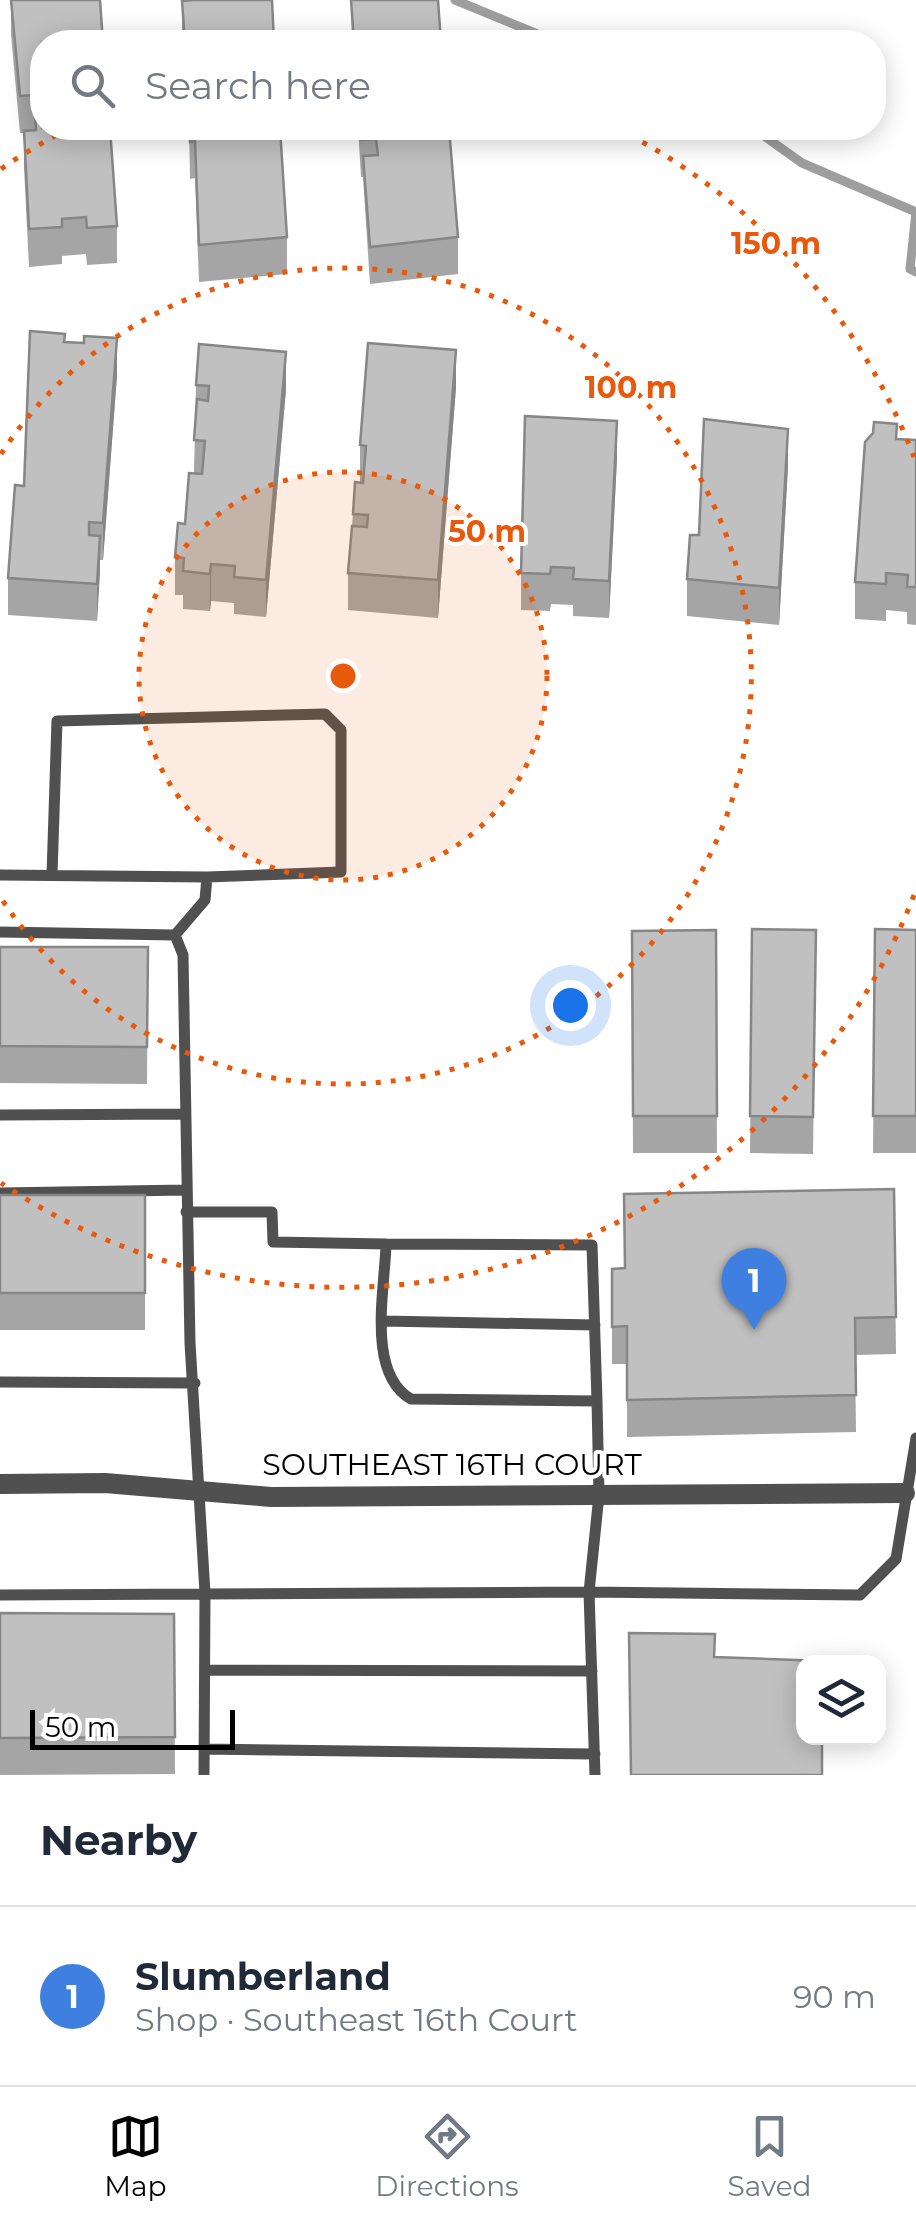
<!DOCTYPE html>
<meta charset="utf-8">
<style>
:root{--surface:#fff;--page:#f6f6f7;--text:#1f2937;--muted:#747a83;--line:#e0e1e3;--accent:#000}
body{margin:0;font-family:Montserrat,sans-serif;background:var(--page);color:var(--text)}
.controls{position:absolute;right:30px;bottom:30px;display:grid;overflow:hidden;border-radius:20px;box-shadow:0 5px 25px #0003}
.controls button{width:90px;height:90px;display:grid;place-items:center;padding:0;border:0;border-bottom:2px solid var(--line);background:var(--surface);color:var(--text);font:50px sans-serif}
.scale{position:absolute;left:30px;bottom:25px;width:205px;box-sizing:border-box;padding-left:10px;border:5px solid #000;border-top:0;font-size:28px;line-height:35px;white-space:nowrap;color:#000;-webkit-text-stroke:8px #fff;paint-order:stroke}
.you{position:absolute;left:570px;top:1005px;width:35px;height:35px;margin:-25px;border:8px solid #fff;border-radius:50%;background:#1a73e8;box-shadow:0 0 0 15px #1a73e833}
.badge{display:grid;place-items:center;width:65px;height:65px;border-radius:50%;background:var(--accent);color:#fff;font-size:32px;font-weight:700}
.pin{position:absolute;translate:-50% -82px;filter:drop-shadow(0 2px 5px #0008)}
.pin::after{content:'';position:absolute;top:52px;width:35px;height:30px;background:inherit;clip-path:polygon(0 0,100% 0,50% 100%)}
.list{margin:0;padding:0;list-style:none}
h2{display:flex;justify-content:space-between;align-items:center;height:130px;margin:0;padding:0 40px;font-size:42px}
h2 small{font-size:32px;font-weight:400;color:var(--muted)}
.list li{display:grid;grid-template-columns:65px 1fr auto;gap:30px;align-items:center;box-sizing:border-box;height:180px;padding:0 40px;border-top:2px solid var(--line)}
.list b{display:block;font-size:38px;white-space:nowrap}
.list p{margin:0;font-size:32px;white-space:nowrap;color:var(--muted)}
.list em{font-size:32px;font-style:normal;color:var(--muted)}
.icon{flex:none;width:55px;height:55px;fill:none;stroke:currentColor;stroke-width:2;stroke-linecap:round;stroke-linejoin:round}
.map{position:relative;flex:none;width:916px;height:1775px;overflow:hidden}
.search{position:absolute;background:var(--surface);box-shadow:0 5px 25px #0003;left:30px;right:30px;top:30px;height:110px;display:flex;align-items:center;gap:25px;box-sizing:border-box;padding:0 35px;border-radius:40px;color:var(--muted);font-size:38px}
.sheet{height:310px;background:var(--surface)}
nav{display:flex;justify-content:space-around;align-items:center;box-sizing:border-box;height:140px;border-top:2px solid var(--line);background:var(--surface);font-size:28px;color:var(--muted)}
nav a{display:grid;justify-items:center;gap:5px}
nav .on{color:var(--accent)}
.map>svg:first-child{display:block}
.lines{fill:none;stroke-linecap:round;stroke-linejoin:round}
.stream{stroke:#9e9e9e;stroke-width:9}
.service{stroke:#505050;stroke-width:11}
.minor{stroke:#505050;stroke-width:20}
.wall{fill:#a5a5a5}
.shaded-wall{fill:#868686}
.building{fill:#c0c0c0;stroke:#868686;stroke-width:2.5}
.ring{fill:none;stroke:#e8590c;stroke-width:5;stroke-dasharray:5 10}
.labels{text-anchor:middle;stroke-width:8;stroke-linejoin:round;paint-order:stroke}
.street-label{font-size:30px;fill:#000;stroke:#fff}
.centre{fill:#e8590c;stroke:#fff;stroke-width:5}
.ring-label{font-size:30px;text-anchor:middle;font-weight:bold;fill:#e8590c;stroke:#fff;stroke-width:8;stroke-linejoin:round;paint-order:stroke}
</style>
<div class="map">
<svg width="916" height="1775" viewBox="0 0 916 1775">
<rect width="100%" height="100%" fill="#fff"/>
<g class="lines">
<path class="stream" d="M 455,0 L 557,42
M 753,128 L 802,163 L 916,212 L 910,269 L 916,272"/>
<path class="service" d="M 0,875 L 207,877 L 205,900 L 175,935
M 52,875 L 57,721 L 325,714 L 341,730 L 341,872 L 207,877
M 0,932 L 175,935 L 183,955 L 190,1343 L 205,1593 L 204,1775
M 0,1115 L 185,1114
M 0,1193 L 186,1190
M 386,1244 L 592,1245 L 597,1401
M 384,1321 L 595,1325
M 0,1382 L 195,1383
M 0,1595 L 589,1592 L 599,1495 L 597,1401 L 411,1399 C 366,1373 385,1289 386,1244 L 273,1242 L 272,1212 L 186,1212
M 205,1670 L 592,1671
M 204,1749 L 595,1754
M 595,1775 L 589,1592 L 860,1595 L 896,1559 L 916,1438"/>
<path class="minor" d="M 0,1484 L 105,1483 L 271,1497 L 905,1493"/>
</g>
<path class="wall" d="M 11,0 L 117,226 L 117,263 L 87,265 L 86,254 L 62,256 L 62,264 L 29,267 L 24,168 L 24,133 L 20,133 L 11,35 Z
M 351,0 L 441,42 L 352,42 Z
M 182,1 L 274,42 L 182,42 Z
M 189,128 L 280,128 L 287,237 L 287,274 L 199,282 L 195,178 L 190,179 Z
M 358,128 L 449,128 L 458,237 L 458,274 L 370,284 L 363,177 L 361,177 Z
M 65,342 L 117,375 L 103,560 L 100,560 L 97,621 L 8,615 L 8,578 Z
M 196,385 L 286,389 L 266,617 L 234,614 L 234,603 L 211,601 L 210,611 L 183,609 L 183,595 L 175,595 L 175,557 L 185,524 L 194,473 Z
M 456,387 L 438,618 L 348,610 L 348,573 L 353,514 L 360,483 L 360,445 Z
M 897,439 L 916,440 L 916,625 L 907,624 L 907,612 L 886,610 L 886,621 L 855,619 L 855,582 Z
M 617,458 L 609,618 L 573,616 L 573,605 L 551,604 L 550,611 L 521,610 L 521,573 Z
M 788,466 L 779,625 L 687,616 L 687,579 L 699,535 Z
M 752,929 L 816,930 L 813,1154 L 750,1153 Z
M 875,929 L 916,930 L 916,1153 L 873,1153 Z
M 716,930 L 717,1153 L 633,1153 L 632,931 Z
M 0,947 L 148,947 L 147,1084 L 0,1083 Z
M 894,1189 L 896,1354 L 855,1355 L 856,1432 L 627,1437 L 627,1364 L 612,1364 L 612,1269 L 624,1268 Z
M 0,1195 L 145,1195 L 145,1330 L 0,1330 Z
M 0,1613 L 174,1614 L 175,1774 L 0,1775 Z"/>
<path class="shaded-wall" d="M 117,338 L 117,375 L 103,560 L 103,523 Z
M 456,350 L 456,387 L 438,618 L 438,580 Z
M 286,352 L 286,389 L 266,617 L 266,580 Z
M 617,421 L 617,458 L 609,618 L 609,581 Z
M 788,429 L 788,466 L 779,625 L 779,588 Z
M 100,536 L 100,573 L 97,621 L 97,584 Z
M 211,564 L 211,601 L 210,611 L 210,574 Z"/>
<path class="building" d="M 11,0 L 100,0 L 103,42 L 42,42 L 42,128 L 110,128 L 117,226 L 87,228 L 86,217 L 62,219 L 62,227 L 29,229 L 24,131 L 36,130 L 34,95 L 20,96 Z
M 193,0 L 272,0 L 274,42 L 185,42 L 182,1 Z
M 351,0 L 438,0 L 441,42 L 354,42 Z
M 190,128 L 280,128 L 287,237 L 199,245 L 195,141 L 190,142 Z
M 360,128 L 449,128 L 458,237 L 370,247 L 363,156 L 378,155 L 376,139 L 361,140 Z
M 30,331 L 65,334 L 64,342 L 84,343 L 84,336 L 117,338 L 103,523 L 89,522 L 89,535 L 100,536 L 97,584 L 8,578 L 15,485 L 24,486 Z
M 368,343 L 456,350 L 438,580 L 348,573 L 352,526 L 367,527 L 368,515 L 353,514 L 355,482 L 363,483 L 366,446 L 360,445 Z
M 199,344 L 286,352 L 266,580 L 234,577 L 235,566 L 211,564 L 210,574 L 183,571 L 184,558 L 175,557 L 178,523 L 185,524 L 189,473 L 202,474 L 205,441 L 194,440 L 197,399 L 208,401 L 209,386 L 196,385 Z
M 525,416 L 617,421 L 609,581 L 573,579 L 574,568 L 551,567 L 550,574 L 521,573 Z
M 704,419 L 788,429 L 779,588 L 687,579 L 690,535 L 699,535 Z
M 874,422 L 897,424 L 896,439 L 916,440 L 916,587 L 907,587 L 908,575 L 886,573 L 886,584 L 855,582 L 865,442 L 873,433 Z
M 752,929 L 816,930 L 813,1117 L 750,1116 Z
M 875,929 L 916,930 L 916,1116 L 873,1116 Z
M 716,930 L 717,1116 L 633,1116 L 632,931 Z
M 0,947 L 148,947 L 147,1047 L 0,1046 Z
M 894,1189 L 896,1317 L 855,1318 L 856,1395 L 627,1400 L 627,1326 L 612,1327 L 612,1269 L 625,1268 L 624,1194 Z
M 0,1195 L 145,1195 L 145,1293 L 0,1293 Z
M 0,1613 L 174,1614 L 175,1737 L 0,1738 Z
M 629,1633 L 715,1634 L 714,1657 L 823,1661 L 823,1662 L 804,1662 L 804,1738 L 822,1738 L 822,1775 L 631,1775 Z"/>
<circle cx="343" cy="676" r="204" fill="#e8590c" fill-opacity=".12"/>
<g class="ring">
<circle cx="343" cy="676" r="204"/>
<path d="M1 454A408 408 0 1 1 1 898"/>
<path d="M914 895A612 612 0 0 1 1 1183M1 169A612 612 0 0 1 70 128M616 128A612 612 0 0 1 914 457"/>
</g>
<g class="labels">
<g class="street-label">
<text x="452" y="1475">SOUTHEAST 16TH COURT</text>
</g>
</g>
<circle cx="343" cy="676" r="15" class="centre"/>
<g class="ring-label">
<text x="776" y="254">150 m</text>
<text x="631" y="398">100 m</text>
<text x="487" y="542">50 m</text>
</g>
</svg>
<div class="controls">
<button><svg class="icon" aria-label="layers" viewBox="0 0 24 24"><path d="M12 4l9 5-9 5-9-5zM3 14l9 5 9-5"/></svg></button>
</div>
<div class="scale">50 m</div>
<div class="you"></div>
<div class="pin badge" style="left:754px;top:1330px;background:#3f7fe0">1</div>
<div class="search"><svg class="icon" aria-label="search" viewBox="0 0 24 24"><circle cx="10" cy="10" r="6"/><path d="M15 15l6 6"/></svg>Search here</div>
</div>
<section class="sheet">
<h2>Nearby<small></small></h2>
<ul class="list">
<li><span class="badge" style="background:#3f7fe0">1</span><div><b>Slumberland</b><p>Shop · Southeast 16th Court</p></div><em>90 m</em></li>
</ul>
</section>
<nav>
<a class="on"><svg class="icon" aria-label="map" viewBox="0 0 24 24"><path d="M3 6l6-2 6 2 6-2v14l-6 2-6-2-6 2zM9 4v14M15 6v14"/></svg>Map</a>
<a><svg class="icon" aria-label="directions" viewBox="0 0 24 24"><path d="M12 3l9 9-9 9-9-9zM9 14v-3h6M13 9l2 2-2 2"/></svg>Directions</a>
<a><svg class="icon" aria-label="saved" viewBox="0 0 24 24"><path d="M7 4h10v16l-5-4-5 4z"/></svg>Saved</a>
</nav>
